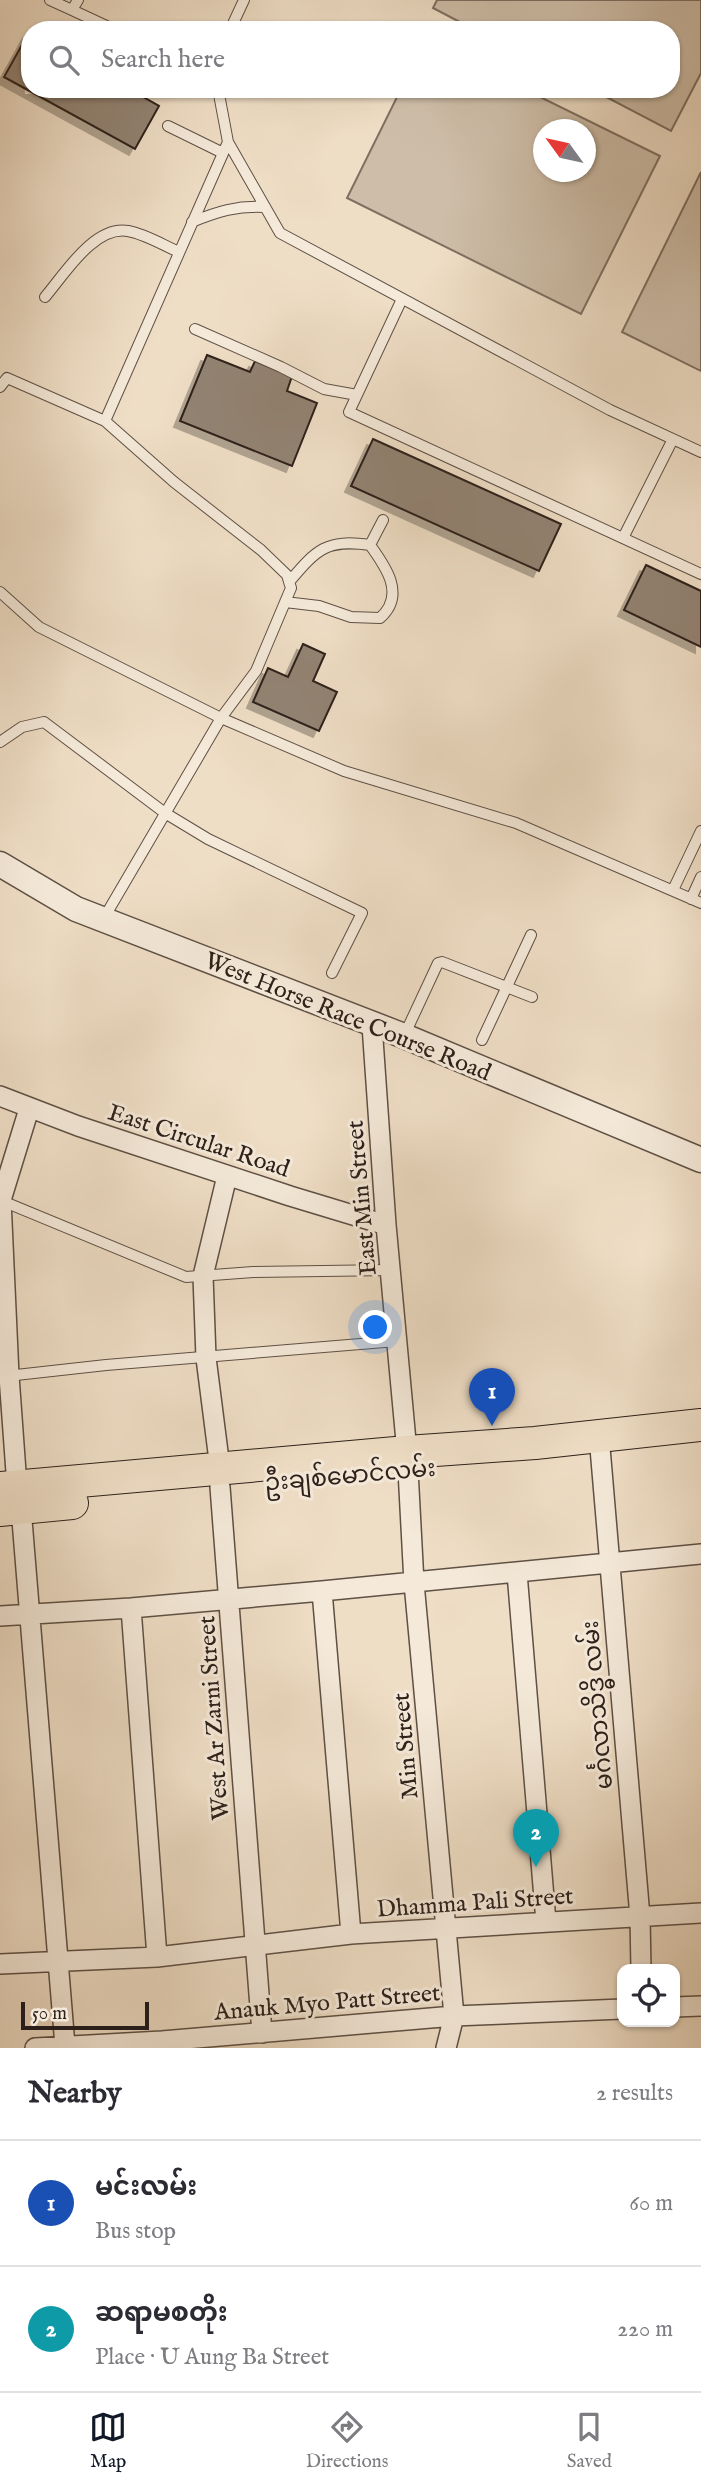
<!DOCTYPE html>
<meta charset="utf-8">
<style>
:root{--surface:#fff;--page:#f7f7f7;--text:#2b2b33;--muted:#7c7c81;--line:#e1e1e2;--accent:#111827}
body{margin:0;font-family:"IM FELL English","Noto Sans Myanmar",serif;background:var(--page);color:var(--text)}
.controls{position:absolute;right:21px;bottom:21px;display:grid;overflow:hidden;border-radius:14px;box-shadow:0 2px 5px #0004}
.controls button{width:63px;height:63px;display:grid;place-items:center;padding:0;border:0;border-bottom:2px solid var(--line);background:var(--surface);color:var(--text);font:35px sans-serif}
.compass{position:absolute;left:533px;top:119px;width:63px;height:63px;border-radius:50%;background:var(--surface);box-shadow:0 2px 5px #0004;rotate:303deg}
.scale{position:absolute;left:21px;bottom:18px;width:128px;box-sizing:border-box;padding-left:7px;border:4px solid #2d201a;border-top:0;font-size:19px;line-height:24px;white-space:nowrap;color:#2d201a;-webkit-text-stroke:5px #f5eada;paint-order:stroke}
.you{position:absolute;left:376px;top:1328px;width:24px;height:24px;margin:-18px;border:5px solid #fff;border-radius:50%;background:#1a73e8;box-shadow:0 0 0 10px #1a73e833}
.badge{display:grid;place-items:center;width:46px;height:46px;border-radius:50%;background:var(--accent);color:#fff;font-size:23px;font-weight:700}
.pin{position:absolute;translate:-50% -58px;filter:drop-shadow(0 2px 4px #0008)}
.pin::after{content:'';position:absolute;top:37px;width:24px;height:21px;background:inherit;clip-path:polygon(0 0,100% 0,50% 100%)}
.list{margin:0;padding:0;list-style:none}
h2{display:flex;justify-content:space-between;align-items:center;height:91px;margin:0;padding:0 28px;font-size:30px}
h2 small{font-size:23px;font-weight:400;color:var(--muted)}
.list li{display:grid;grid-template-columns:46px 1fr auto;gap:21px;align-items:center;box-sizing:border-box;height:126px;padding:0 28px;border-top:2px solid var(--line)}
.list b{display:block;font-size:26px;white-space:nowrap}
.list p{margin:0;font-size:23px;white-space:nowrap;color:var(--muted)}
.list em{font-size:23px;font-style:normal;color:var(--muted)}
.icon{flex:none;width:38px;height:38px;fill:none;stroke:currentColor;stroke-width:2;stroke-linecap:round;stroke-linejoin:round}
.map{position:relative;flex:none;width:701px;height:2048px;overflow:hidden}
.search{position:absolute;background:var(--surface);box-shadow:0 2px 5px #0004;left:21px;right:21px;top:21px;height:77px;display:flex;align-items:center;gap:18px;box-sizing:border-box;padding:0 24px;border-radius:28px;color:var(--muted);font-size:26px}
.sheet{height:343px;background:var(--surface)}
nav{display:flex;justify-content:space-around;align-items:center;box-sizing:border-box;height:98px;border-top:2px solid var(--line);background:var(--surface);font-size:19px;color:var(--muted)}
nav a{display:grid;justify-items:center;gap:4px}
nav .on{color:var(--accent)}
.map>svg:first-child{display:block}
.grass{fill:#cebea9;stroke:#7e6f62;stroke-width:2;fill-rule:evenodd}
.building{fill:#928373;stroke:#2d201a;stroke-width:2;filter:url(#shadow)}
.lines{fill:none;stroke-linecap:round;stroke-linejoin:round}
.service-casing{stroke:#5e5045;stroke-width:12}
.minor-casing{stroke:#5e5045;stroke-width:22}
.tertiary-casing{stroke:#5e5045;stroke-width:27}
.primary-casing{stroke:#2d201a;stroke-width:34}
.service{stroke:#f5eada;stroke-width:10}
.minor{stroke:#f5eada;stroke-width:19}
.tertiary{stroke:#f5eada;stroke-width:24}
.primary{stroke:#efdec6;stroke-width:32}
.labels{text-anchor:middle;stroke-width:6;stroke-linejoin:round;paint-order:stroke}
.street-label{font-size:24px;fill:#2d201a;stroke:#f5eada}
</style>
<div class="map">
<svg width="701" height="2048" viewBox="0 0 701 2048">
<defs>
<filter id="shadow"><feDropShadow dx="-6" dy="6" stdDeviation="0" flood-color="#0004"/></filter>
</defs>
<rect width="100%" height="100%" fill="#efdec6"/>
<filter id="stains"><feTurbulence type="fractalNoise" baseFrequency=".00286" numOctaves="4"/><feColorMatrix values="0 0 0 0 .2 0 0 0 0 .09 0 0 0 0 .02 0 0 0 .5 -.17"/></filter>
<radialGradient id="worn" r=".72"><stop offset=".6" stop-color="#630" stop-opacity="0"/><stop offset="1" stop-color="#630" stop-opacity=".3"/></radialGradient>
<path class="grass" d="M 437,0 L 701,0 L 701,73 L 671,131 L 591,89 L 671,89 L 671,30 L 475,30 L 433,8 Z
M 401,89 L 524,89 L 660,156 L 581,314 L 347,198 ZM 544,130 L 586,130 L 586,172 L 544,172 Z
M 701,172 L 701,371 L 622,332 Z"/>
<path class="building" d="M 28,34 L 30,89 L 129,89 L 159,106 L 135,149 L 4,77 Z
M 207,355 L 250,372 L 255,361 L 292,376 L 287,391 L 317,403 L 292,466 L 180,421 Z
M 373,439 L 561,524 L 539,571 L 351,486 Z
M 646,565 L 701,591 L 701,647 L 624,610 Z
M 303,644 L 325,654 L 313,681 L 337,692 L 319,731 L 253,702 L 268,668 L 288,677 Z"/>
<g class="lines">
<g class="service-casing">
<path id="service" d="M 50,0 L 72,10
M 78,0 L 72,10 L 115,30
M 230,30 L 244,0
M 218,89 L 228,142 L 280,233 L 610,410 L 701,452
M 168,126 L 223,153
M 192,222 C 216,212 238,205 265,207
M 45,297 C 64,275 94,225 128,231 C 145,234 163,245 179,252
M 402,299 L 349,412 L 701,574
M 195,329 L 281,367 L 324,389 L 357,395
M 0,387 L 7,378 L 105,421 L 228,142
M 623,538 L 673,439
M 370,545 L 383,520
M 0,592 L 39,627 L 221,718 L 344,771 L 516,823 L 701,903
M 285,602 L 319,606 L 351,617 L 380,618 C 406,595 386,567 370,545 C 326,539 317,549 289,582
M 0,742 L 22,727 L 44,722 L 165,813 L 208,839 L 362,913 L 332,973
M 673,890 L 701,831
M 691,899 L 701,877
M 104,918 L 221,718 L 256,671 L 291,588 L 287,575 L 261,550 L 174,482 L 105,421
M 404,1036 L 438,963 L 442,962 L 532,997
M 482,1040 L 531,935
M 0,1200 L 186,1277 L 253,1272 L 392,1270
M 7,1376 L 106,1365 L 397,1341"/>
</g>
<g class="minor-casing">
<path id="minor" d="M 372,1025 L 386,1225 L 407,1452
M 0,1096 L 78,1126 L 290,1196 L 386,1225
M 599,1436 L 640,1917 L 641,1969
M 220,1468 L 206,1358 L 203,1276 L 227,1176
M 408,1470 L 414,1583 L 454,2016 L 446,2048
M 17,1486 L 9,1376 L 1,1200 L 29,1109
M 220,1487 L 262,2033
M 21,1508 L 65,2046
M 517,1573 L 546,1922
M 322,1591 L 351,1934
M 131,1608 L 157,1957
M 0,1616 L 131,1608 L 322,1591 L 701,1554
M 0,1964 L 157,1957 L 351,1934 L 701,1913
M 675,2007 L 701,2006
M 35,2048 L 162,2041 L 454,2016 L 622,2009"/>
</g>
<g class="tertiary-casing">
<path id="tertiary" d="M 0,864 L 76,909 L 404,1036 L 701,1160"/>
</g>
<g class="primary-casing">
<path id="primary" d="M 0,1488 L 407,1452 L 535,1443 L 701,1425
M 0,1510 L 72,1503"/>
</g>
<use href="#service" class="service"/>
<use href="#minor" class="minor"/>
<use href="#tertiary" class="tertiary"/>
<use href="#primary" class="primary"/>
</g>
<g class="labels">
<g class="street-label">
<text transform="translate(348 1016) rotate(22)" y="8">West Horse Race Course Road</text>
<text transform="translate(199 1140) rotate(18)" y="8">East Circular Road</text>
<text transform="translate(361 1198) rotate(-95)" y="8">East Min Street</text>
<text transform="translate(350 1475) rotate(-5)" y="8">ဦးချစ်မောင်လမ်း</text>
<text transform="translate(597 1705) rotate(-95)" y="8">မင်္ဂလာသိဒ္ဓိ လမ်း</text>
<text transform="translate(213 1718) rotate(-94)" y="8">West Ar Zarni Street</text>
<text transform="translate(405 1746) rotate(-95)" y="8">Min Street</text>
<text transform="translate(475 1902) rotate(-4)" y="8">Dhamma Pali Street</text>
<text transform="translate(327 2002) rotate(-5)" y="8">Anauk Myo Patt Street</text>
</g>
</g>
<rect width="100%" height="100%" filter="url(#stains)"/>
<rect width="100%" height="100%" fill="url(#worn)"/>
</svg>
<div class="controls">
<button><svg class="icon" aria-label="locate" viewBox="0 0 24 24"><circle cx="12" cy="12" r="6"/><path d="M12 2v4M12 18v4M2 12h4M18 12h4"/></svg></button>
</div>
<svg class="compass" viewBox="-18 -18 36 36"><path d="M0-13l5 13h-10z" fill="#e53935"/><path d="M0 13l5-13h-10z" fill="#7c7c81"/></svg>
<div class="scale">50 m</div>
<div class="you"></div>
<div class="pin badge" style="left:492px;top:1426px;background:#1a4fb4">1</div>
<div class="pin badge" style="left:536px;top:1867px;background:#0f9aa8">2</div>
<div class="search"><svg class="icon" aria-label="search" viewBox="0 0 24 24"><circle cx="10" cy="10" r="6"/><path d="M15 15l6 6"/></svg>Search here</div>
</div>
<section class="sheet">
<h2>Nearby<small>2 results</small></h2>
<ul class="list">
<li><span class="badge" style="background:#1a4fb4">1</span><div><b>မင်းလမ်း</b><p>Bus stop</p></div><em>60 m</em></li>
<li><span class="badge" style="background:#0f9aa8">2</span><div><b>ဆရာမစတိုး</b><p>Place · U Aung Ba Street</p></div><em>220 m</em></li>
</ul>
</section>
<nav>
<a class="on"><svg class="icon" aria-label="map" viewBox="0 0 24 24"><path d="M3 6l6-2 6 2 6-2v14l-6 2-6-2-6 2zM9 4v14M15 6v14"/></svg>Map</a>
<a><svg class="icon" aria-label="directions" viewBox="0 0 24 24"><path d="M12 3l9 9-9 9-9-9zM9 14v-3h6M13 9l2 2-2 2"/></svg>Directions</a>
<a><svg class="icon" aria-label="saved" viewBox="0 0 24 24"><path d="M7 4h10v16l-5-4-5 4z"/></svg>Saved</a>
</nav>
